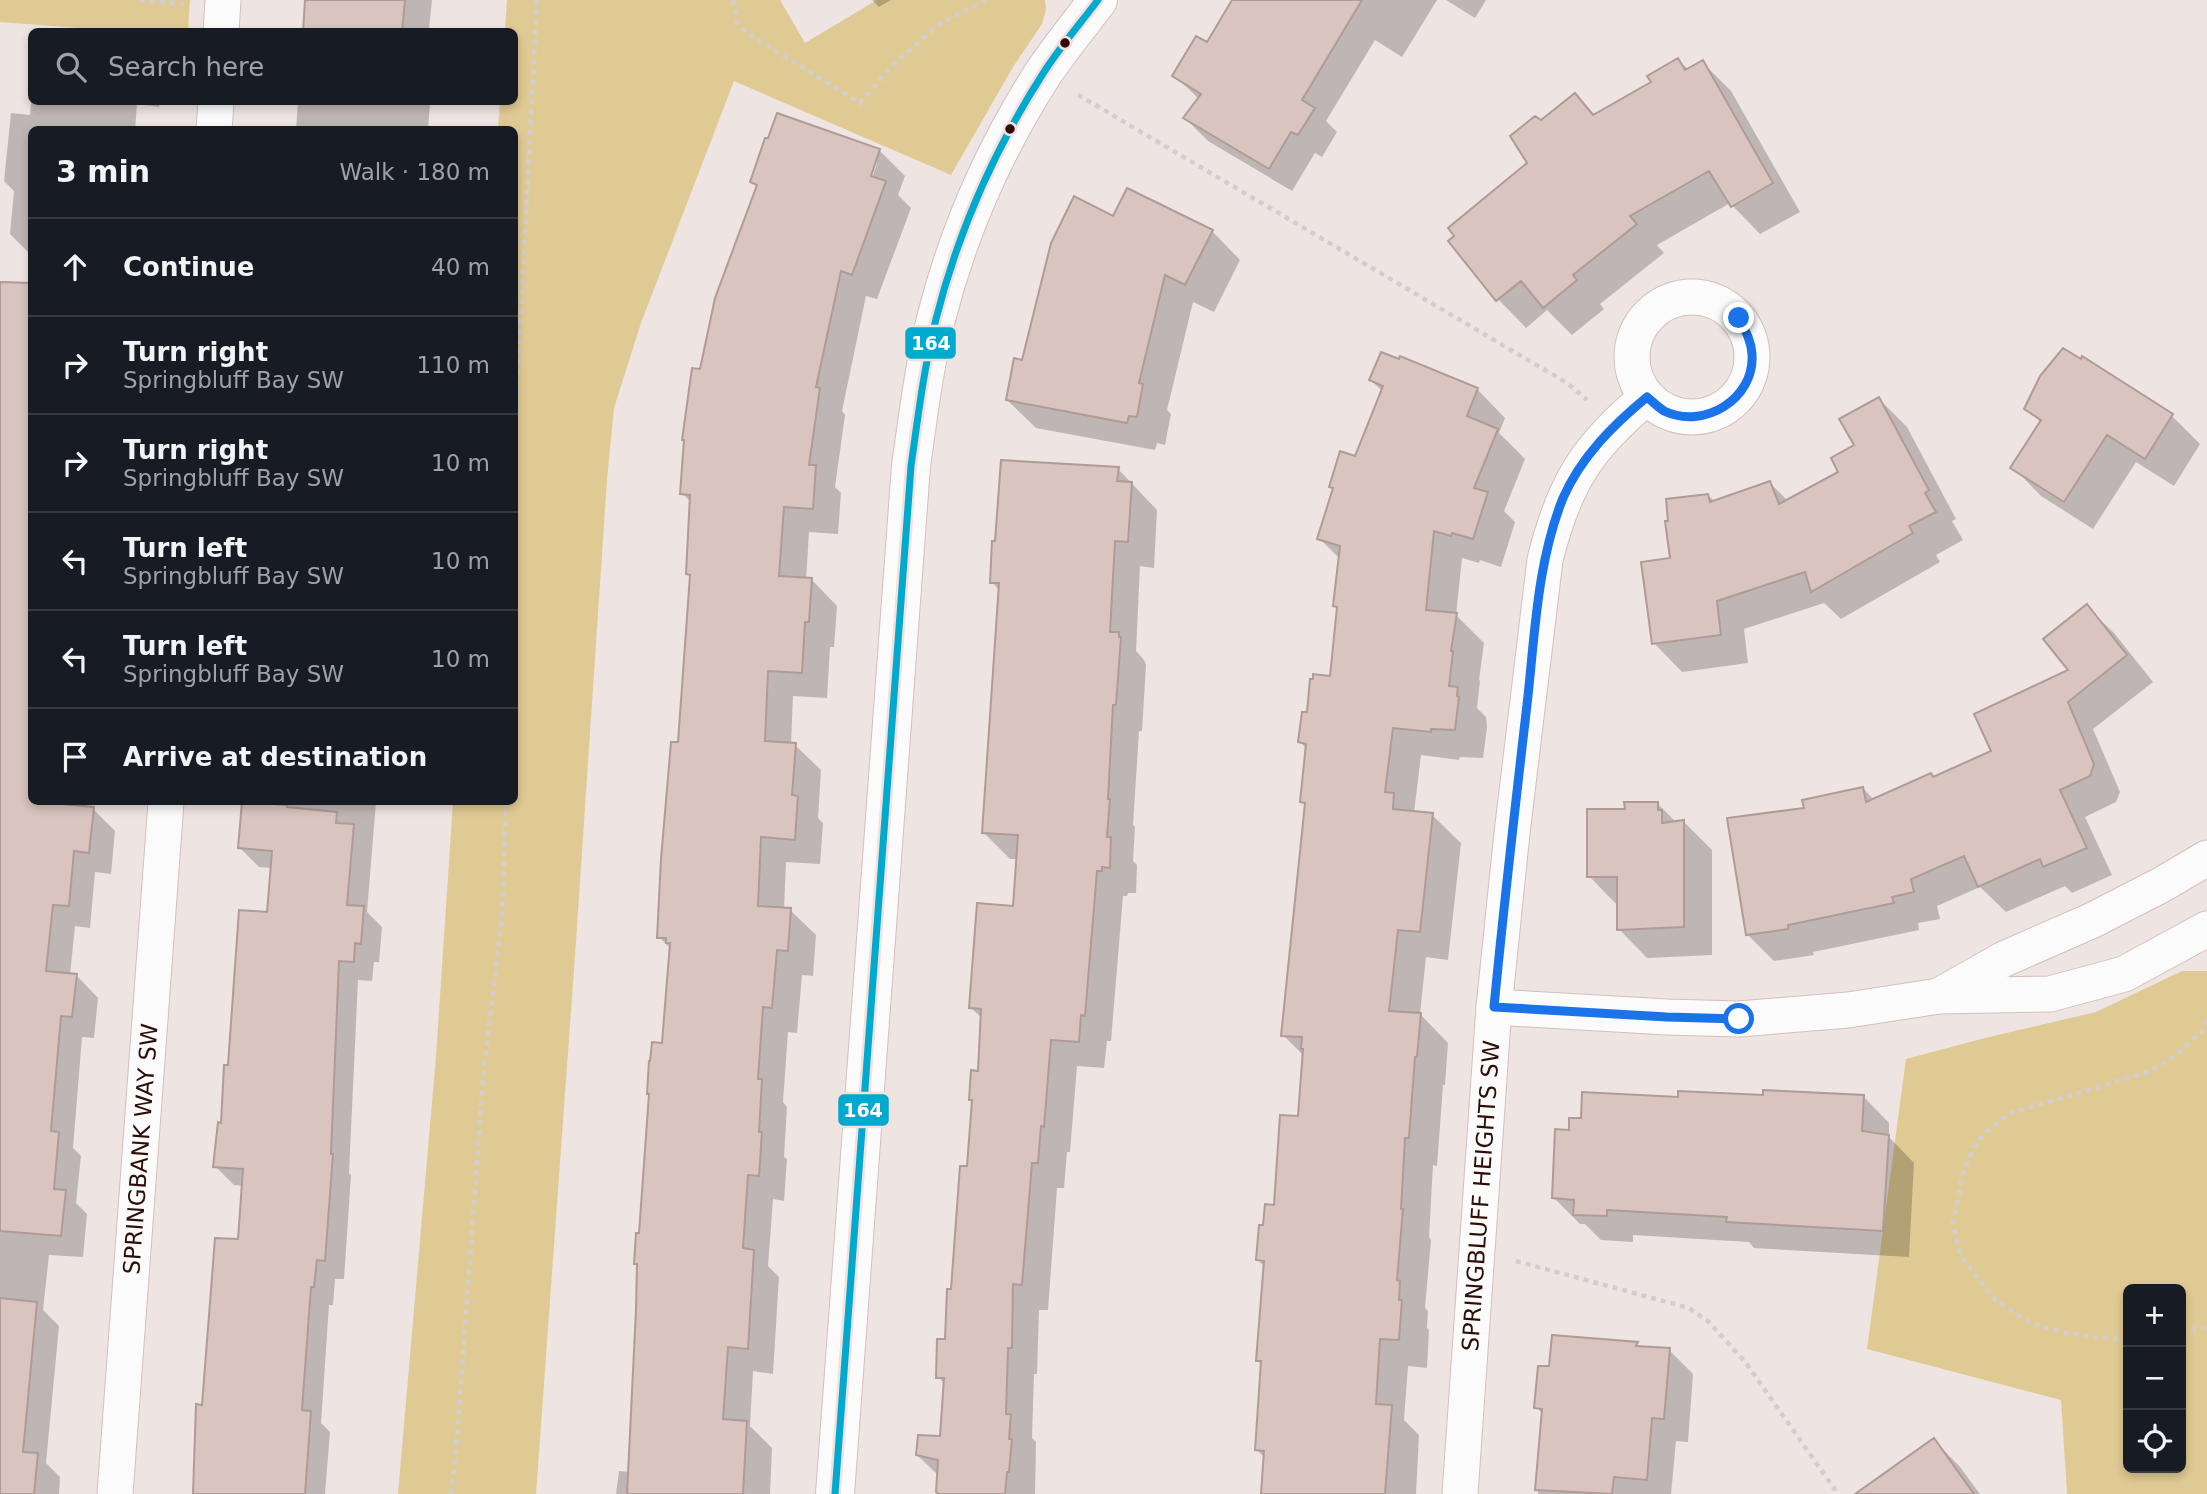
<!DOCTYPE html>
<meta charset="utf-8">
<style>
:root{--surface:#171b24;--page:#20242c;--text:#f1f3f6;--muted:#9ea1a6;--line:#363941}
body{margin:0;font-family:"DejaVu Sans",sans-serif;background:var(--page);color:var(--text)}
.controls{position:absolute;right:21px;bottom:21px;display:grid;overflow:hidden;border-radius:10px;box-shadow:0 4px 10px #0003}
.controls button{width:63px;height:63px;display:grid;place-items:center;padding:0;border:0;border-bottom:2px solid var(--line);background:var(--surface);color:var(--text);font:35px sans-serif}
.stop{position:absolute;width:21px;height:21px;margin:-16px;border:5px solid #1a73e8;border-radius:50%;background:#fff}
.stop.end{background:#1a73e8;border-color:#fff;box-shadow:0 2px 7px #0008}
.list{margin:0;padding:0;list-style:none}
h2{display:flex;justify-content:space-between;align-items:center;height:91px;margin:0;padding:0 28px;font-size:30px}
h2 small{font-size:23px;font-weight:400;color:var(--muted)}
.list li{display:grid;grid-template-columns:46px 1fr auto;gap:21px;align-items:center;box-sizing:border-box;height:98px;padding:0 28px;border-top:2px solid var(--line)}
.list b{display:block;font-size:26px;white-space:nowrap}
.list p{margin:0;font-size:23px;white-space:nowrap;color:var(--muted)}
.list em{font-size:23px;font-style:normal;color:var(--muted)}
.icon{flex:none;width:38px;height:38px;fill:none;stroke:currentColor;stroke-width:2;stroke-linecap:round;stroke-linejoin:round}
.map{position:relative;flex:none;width:2207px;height:1494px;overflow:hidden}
.search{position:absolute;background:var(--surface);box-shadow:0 4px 10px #0003;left:28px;top:28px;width:490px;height:77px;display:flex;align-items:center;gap:18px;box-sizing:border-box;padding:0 24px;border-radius:10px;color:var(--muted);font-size:26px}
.panel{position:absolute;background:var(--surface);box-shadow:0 4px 10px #0003;left:28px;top:126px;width:490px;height:679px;border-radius:10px}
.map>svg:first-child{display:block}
.green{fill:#e0ca94;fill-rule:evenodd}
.shadow{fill:#0003;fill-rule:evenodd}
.building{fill:#d9c4bf;stroke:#af9b97;stroke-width:2}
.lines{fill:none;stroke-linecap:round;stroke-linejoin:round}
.minor-casing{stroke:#d5bfbb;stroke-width:37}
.tertiary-casing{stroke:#d5bfbb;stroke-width:40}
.path{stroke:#d2cecd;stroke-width:4.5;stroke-dasharray:5 5;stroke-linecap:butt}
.minor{stroke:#fcfbfb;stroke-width:35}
.tertiary{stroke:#fcfbfb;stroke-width:38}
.bus-1-casing{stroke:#f4e0dc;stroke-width:12}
.bus-1{stroke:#00a9ce;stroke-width:7}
.route{stroke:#1a73e8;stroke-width:9}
.bus-dot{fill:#2d0d08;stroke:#f4e0dc;stroke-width:2.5}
.labels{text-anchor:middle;stroke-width:6;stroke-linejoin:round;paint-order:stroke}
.street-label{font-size:23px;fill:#2d0d08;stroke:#f4e0dc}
.line-badge{stroke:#f4e0dc;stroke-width:2.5}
.badge-label{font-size:19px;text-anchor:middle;font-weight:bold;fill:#fff}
</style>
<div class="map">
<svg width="2207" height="1494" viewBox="0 0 2207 1494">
<rect width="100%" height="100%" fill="#eee4e2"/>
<path class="green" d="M 0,0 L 190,0 L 188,31 L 119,31 L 0,22 Z
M 507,0 L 780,0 L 805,43 L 877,0 L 1045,0 L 1046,10 L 1042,24 L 1013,67 L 951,175 L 734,81 L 641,323 L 614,408 L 607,480 L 575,956 L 536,1494 L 398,1494 L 436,1056 L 453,802 L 514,802 L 514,130 L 498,129 L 500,102 L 514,102 L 514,32 L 505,31 Z
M 2182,971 L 2207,971 L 2207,1494 L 2067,1494 L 2061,1400 L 1867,1349 L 1906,1059 L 1985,1038 L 2096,1012 ZM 2128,1289 L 2181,1289 L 2181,1468 L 2128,1468 Z"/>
<path class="shadow" d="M 306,0 L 432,0 L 429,29 L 431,32 L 304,32 Z
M 872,0 L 891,0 L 879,7 Z
M 1234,0 L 1437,0 L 1402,57 L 1375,40 L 1326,121 L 1337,132 L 1322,157 L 1315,153 L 1292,191 L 1208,141 L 1185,118 L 1199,99 L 1174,75 L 1208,44 Z
M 1446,0 L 1486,0 L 1475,18 Z
M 1678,60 L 1689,70 L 1702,62 L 1731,91 L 1800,212 L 1760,234 L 1730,203 L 1657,245 L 1664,253 L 1600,304 L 1604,309 L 1572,335 L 1547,310 L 1526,328 L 1498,299 L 1529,163 L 1541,122 L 1575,95 L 1596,116 L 1653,83 Z
M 32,90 L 32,102 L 160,102 L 159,107 L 137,104 L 135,130 L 32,130 L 32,256 L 10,234 L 14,191 L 4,181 L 11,113 L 30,115 Z
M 298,102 L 329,103 L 329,102 L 430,102 L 428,130 L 296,130 Z
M 879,150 L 905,176 L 898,195 L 911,208 L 877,299 L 866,296 L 842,411 L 845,415 L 835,487 L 841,493 L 838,534 L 809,532 L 806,580 L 812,580 L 837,606 L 834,647 L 830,647 L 827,698 L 793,696 L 791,744 L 795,745 L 821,770 L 818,818 L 823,823 L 820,864 L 786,862 L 784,909 L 790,910 L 816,935 L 813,976 L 802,975 L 797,1033 L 788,1032 L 783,1102 L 787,1107 L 784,1157 L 787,1159 L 784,1201 L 773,1199 L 768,1266 L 779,1277 L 773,1374 L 753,1371 L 750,1426 L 772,1448 L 770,1494 L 616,1494 L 619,1471 L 630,1472 L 639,1266 L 636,1263 L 664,1044 L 671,949 L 659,937 L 680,744 L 691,577 L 687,573 L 692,503 L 682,493 L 701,371 L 758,188 L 752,182 ZM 874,163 L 877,163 L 870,185 L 866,184 Z
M 1114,218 L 1212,231 L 1240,260 L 1214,312 L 1193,302 L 1167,410 L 1171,414 L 1165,445 L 1157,443 L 1155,450 L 1036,428 L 1007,400 L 1024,362 Z
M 0,307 L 32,802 L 85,802 L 85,808 L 93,809 L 115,831 L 111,874 L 95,872 L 90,928 L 75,926 L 70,975 L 76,975 L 98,998 L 94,1038 L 82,1037 L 73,1148 L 81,1156 L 76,1203 L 87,1214 L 83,1257 L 49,1255 L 43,1310 L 59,1326 L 46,1463 L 60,1477 L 59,1494 L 0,1494 Z
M 2083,358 L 2172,416 L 2200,444 L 2174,486 L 2136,462 L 2093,529 L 2041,496 L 2013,467 L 2041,423 L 2027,409 Z
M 1371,380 L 1477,389 L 1505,418 L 1499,433 L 1525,459 L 1504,511 L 1515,522 L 1501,567 L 1480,560 L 1479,563 L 1462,558 L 1456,615 L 1484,643 L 1479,680 L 1480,681 L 1477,708 L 1486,717 L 1487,727 L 1483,758 L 1460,757 L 1459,760 L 1421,755 L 1414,813 L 1432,815 L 1461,843 L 1448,960 L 1426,957 L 1420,1014 L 1448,1043 L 1445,1085 L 1443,1085 L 1437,1166 L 1433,1165 L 1429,1237 L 1431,1240 L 1425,1308 L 1428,1311 L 1427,1328 L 1429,1330 L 1427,1368 L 1408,1366 L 1404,1420 L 1419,1435 L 1416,1494 L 1262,1494 L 1265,1458 L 1257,1450 L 1262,1365 L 1257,1360 L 1265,1267 L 1258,1260 L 1264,1227 L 1275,1207 L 1300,1118 L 1303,1055 L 1283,1035 L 1306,806 L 1302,802 L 1307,749 L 1300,742 L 1308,714 L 1332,678 L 1339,609 L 1335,606 L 1340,559 L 1319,538 L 1334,490 L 1331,487 L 1356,458 L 1383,392 Z
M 1879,399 L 1907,427 L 1956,519 L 1952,521 L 1963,540 L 1936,555 L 1940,562 L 1841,619 L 1824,603 L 1744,629 L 1748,663 L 1682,672 L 1654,643 L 1672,560 L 1708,495 L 1715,502 L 1770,483 L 1788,501 L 1841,473 Z
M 1118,469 L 1157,510 L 1154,568 L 1140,566 L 1136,651 L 1144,660 L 1146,665 L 1142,731 L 1139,731 L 1133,825 L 1135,827 L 1133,861 L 1137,865 L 1136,893 L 1128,893 L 1127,896 L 1123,896 L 1111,1041 L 1107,1041 L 1104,1068 L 1077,1066 L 1070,1152 L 1067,1152 L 1064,1188 L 1057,1188 L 1048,1310 L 1039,1310 L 1037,1374 L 1034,1374 L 1032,1438 L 1036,1442 L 1035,1494 L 938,1494 L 939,1476 L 917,1455 L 941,1438 L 945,1384 L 938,1377 L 947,1341 L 980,1072 L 983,1019 L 970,1007 L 1015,907 L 1018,859 L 1010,859 L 984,833 L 1000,591 L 992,582 Z
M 2087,607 L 2114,633 L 2153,682 L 2093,729 L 2120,792 L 2116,802 L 2085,817 L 2112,875 L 2072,893 L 2065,886 L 2006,912 L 1980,887 L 1937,906 L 1940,919 L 1918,923 L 1919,930 L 1813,952 L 1814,955 L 1774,961 L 1747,934 L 1806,810 L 1863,788 L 1874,800 L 1935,779 L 1993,752 L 2071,671 Z
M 243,802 L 376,802 L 367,912 L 382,927 L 379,962 L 374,962 L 372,981 L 358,980 L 349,1173 L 351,1175 L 344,1279 L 335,1279 L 333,1305 L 329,1305 L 321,1423 L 330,1432 L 325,1494 L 192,1494 L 204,1407 L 240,1241 L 244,1186 L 234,1185 L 215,1166 L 230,1067 L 269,914 L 272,868 L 259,867 L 240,848 Z
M 1658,804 L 1677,823 L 1684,822 L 1712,850 L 1712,955 L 1647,958 L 1619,929 L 1617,905 L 1589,876 L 1626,811 Z
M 1863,1096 L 1889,1123 L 1889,1137 L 1914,1163 L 1909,1257 L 1754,1248 L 1749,1242 L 1633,1235 L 1633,1242 L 1601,1240 L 1585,1224 L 1580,1224 L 1553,1197 L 1571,1131 L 1582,1120 L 1679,1099 Z
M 1553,1337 L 1637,1344 L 1642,1348 L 1669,1350 L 1693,1374 L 1688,1442 L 1676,1441 L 1671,1494 L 1538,1494 L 1544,1415 L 1536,1407 L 1551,1367 Z
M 1934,1440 L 1960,1467 L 1980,1494 L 1871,1494 Z"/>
<path class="building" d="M 305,0 L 405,0 L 402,32 L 303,32 Z
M 1232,0 L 1362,0 L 1302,100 L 1315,108 L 1298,135 L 1291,132 L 1269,169 L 1183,118 L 1201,94 L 1172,76 L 1196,36 L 1207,42 Z
M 1678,58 L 1685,70 L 1703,60 L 1773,183 L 1731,207 L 1709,171 L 1630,216 L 1637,224 L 1573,275 L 1577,280 L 1543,308 L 1521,281 L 1496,301 L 1448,241 L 1454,236 L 1448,228 L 1527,163 L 1510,136 L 1535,116 L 1541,120 L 1575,93 L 1593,115 L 1651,82 L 1647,76 Z
M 777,113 L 880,149 L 871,176 L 886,181 L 852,275 L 841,271 L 816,387 L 820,388 L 809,465 L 816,465 L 813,509 L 784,507 L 779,576 L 812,578 L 809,622 L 805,622 L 802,673 L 768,671 L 765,741 L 796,743 L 792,795 L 798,796 L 795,840 L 761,837 L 758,906 L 791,908 L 788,951 L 777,950 L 772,1008 L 763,1007 L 758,1079 L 762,1079 L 759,1132 L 762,1132 L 759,1176 L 748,1175 L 743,1248 L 754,1250 L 748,1349 L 728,1347 L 723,1419 L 747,1421 L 743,1494 L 627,1494 L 636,1310 L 637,1264 L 634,1264 L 636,1233 L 639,1233 L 649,1094 L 647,1094 L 649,1061 L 650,1061 L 652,1042 L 662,1043 L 670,943 L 666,943 L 666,938 L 657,938 L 661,859 L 671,742 L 678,742 L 690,575 L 686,574 L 690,495 L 680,494 L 684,440 L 682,440 L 692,368 L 700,369 L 715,298 L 757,185 L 750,182 L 765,138 L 768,138 Z
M 1127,188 L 1213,230 L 1185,285 L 1165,275 L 1139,383 L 1143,384 L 1137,417 L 1129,416 L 1127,423 L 1006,400 L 1014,358 L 1022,360 L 1051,243 L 1074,196 L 1113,216 Z
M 0,282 L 32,283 L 32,802 L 62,802 L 62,804 L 94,807 L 89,853 L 74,851 L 69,906 L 53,905 L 46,971 L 77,974 L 72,1017 L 61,1016 L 51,1131 L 59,1132 L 54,1189 L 66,1190 L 61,1236 L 0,1231 Z
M 2063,348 L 2081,359 L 2082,356 L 2173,414 L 2145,459 L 2107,435 L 2064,502 L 2010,468 L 2041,420 L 2024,409 L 2040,376 Z
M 1381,352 L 1399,359 L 1400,356 L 1478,388 L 1467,416 L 1498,429 L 1474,488 L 1488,492 L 1473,539 L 1452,533 L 1451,536 L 1434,531 L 1426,610 L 1457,613 L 1451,651 L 1453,651 L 1449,686 L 1458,687 L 1457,696 L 1459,697 L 1455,730 L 1431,729 L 1431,732 L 1393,728 L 1385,792 L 1394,793 L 1393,809 L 1433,813 L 1420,932 L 1398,930 L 1389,1011 L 1421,1013 L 1417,1057 L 1415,1057 L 1409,1138 L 1405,1138 L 1401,1209 L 1403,1209 L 1397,1280 L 1400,1281 L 1399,1300 L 1402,1300 L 1399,1340 L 1380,1339 L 1376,1404 L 1392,1405 L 1385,1494 L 1261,1494 L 1264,1451 L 1255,1450 L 1261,1361 L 1256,1361 L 1264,1261 L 1256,1260 L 1259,1225 L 1263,1225 L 1265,1204 L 1274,1205 L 1280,1115 L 1298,1116 L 1303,1049 L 1301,1049 L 1302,1037 L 1281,1036 L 1305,803 L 1300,802 L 1306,744 L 1298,742 L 1302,712 L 1307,712 L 1310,679 L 1313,679 L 1313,674 L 1330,676 L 1337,607 L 1333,606 L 1340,546 L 1317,539 L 1333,488 L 1329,487 L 1340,451 L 1355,456 L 1383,386 L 1369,380 Z
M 1879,397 L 1929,490 L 1925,493 L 1936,512 L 1909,526 L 1913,533 L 1811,592 L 1805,572 L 1717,601 L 1721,635 L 1652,644 L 1641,562 L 1670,558 L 1665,521 L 1668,521 L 1666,499 L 1708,494 L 1710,502 L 1770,481 L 1779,504 L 1838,472 L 1831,458 L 1854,445 L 1839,419 Z
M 1001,460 L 1119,467 L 1117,481 L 1132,482 L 1128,542 L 1115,541 L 1110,632 L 1119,632 L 1119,637 L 1121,637 L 1116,705 L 1113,705 L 1108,799 L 1110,799 L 1107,837 L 1111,837 L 1110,868 L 1102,867 L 1102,871 L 1097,871 L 1085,1016 L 1081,1015 L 1079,1042 L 1051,1040 L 1044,1127 L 1041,1126 L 1038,1163 L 1032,1163 L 1022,1285 L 1013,1284 L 1012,1348 L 1008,1348 L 1006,1414 L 1011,1414 L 1009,1439 L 1012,1439 L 1009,1472 L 1007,1472 L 1005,1494 L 939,1494 L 936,1492 L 938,1460 L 916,1455 L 918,1435 L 940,1436 L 944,1378 L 936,1378 L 937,1339 L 945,1339 L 947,1289 L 951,1289 L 960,1166 L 967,1166 L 972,1100 L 969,1100 L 971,1070 L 978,1071 L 981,1009 L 969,1008 L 977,903 L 1013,906 L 1018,835 L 982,833 L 999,583 L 990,583 L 992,541 L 995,541 Z
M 2087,604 L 2127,655 L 2068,702 L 2094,764 L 2090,776 L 2060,790 L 2087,848 L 2043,867 L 2040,859 L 1978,887 L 1964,856 L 1911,879 L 1914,892 L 1892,897 L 1894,903 L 1788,925 L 1788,929 L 1746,935 L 1727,818 L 1804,808 L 1802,800 L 1863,787 L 1866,802 L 1931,773 L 1933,777 L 1991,751 L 1974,714 L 2068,670 L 2043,639 Z
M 242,802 L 287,805 L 287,807 L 337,812 L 336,823 L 354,824 L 347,905 L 364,906 L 361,944 L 355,943 L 354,962 L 339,961 L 331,1154 L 333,1154 L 325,1261 L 317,1260 L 314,1287 L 311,1287 L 302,1410 L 311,1411 L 305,1494 L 193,1494 L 196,1404 L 202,1405 L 215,1238 L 238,1239 L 243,1169 L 213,1167 L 218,1122 L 221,1123 L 224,1065 L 228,1065 L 239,910 L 267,912 L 272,851 L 238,848 Z
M 1624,802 L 1658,802 L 1658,810 L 1662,810 L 1662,823 L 1684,820 L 1684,927 L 1617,930 L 1617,877 L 1587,877 L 1587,809 L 1625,809 Z
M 1763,1090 L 1864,1095 L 1862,1131 L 1889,1135 L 1883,1231 L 1726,1222 L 1727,1217 L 1607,1210 L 1607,1216 L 1573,1215 L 1574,1200 L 1552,1198 L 1555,1129 L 1569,1130 L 1569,1118 L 1581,1118 L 1582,1092 L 1678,1097 L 1678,1091 L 1763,1095 Z
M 0,1298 L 37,1302 L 23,1452 L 38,1453 L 34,1494 L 0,1494 Z
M 1552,1335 L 1638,1342 L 1636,1346 L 1670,1348 L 1664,1419 L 1652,1418 L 1647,1480 L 1614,1477 L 1612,1494 L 1535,1490 L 1542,1409 L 1534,1408 L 1538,1366 L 1549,1366 Z
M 1934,1438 L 1974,1494 L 1855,1494 Z"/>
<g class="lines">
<g class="minor-casing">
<g id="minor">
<path d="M 221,32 L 223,0"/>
<path d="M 214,130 L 216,102"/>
<circle cx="1692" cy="357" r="60"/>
<path d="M 1942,994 L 2004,959 L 2093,920 L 2163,884 L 2207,858"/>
<path d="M 1494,1007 L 1667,1017 L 1739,1019 L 1848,1010 L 1939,996 L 2050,994 L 2124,974 L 2207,929"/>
<path id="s1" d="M 115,1494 L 166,802"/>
<path id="s2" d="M 1460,1494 L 1494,1007 L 1512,833 L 1545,560 C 1564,483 1587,447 1647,397"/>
</g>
</g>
<g class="tertiary-casing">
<path id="tertiary" d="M 835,1494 L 911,466 C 918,417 924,367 936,319 C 958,232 995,148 1044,72 C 1061,47 1080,24 1098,0"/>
</g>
<path class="path" d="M 140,0 L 184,4
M 733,0 L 737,22 L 745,32 L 860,103 L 893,65 L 938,25 L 985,0
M 1081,94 L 1080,96 L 1567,383 L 1587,400
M 514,524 L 517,383 L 537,0
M 1516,1261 L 1689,1308 L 1709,1322 L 1746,1363 L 1838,1494
M 2181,1331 L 2207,1327
M 2128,1339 L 2097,1338 L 2061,1332 L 2029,1322 L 1996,1301 L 1960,1255 L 1953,1224 L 1964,1169 L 1977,1141 L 2008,1114 L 2148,1072 L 2175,1056 L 2204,1029 L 2207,1021
M 451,1494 L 456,1451 L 484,1067 L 502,917 L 506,802"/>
<use href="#minor" class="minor"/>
<use href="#tertiary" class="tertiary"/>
<g class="bus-1-casing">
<path id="bus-1" d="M 835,1494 L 911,466 C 918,417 924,367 936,319 C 958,232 995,148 1044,72 C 1060,47 1080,24 1098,0"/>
</g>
<use href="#bus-1" class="bus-1"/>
</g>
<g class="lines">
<path class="route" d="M 1739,318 C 1745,330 1751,340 1752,354 C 1755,399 1704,430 1664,411 C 1658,407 1653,402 1647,397 C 1613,425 1581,457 1563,498 C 1538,560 1535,630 1528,696 C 1516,799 1504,903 1494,1007 L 1667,1017 L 1739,1019"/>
</g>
<g class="bus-dot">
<circle cx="1065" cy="43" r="6"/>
<circle cx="1010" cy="129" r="6"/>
</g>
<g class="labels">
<g class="street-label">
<text dy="8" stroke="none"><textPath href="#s1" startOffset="346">SPRINGBANK WAY SW</textPath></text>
<text dy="8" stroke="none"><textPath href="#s2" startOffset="299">SPRINGBLUFF HEIGHTS SW</textPath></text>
</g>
</g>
<g class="line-badge">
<rect x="904" y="326" width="53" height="34" rx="7" fill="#00a9ce"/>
<rect x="837" y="1093" width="53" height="34" rx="7" fill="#00a9ce"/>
</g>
<g class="badge-label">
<text x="931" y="350">164</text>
<text x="863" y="1117">164</text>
</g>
</svg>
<div class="controls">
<button>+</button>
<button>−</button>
<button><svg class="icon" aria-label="locate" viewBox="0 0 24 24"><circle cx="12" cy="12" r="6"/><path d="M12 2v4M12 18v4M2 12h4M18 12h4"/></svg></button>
</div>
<div class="stop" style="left:1739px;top:1019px"></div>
<div class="stop end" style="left:1739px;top:318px"></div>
<div class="search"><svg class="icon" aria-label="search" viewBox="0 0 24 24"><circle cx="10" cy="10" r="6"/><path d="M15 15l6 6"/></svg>Search here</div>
<section class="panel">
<h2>3 min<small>Walk · 180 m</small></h2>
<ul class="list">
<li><svg class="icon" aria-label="ahead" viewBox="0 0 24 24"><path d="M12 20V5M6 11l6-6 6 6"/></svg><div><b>Continue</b></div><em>40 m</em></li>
<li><svg class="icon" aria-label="right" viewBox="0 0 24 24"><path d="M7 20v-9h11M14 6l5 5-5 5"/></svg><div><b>Turn right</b><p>Springbluff Bay SW</p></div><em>110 m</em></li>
<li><svg class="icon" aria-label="right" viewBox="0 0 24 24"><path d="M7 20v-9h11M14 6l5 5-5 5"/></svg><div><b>Turn right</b><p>Springbluff Bay SW</p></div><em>10 m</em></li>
<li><svg class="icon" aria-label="left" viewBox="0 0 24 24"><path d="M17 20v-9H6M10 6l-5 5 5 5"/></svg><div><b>Turn left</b><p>Springbluff Bay SW</p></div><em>10 m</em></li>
<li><svg class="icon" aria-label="left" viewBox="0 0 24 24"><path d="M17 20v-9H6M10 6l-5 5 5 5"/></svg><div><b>Turn left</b><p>Springbluff Bay SW</p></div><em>10 m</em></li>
<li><svg class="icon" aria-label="arrive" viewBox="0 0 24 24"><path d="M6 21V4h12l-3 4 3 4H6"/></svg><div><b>Arrive at destination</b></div></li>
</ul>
</section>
</div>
